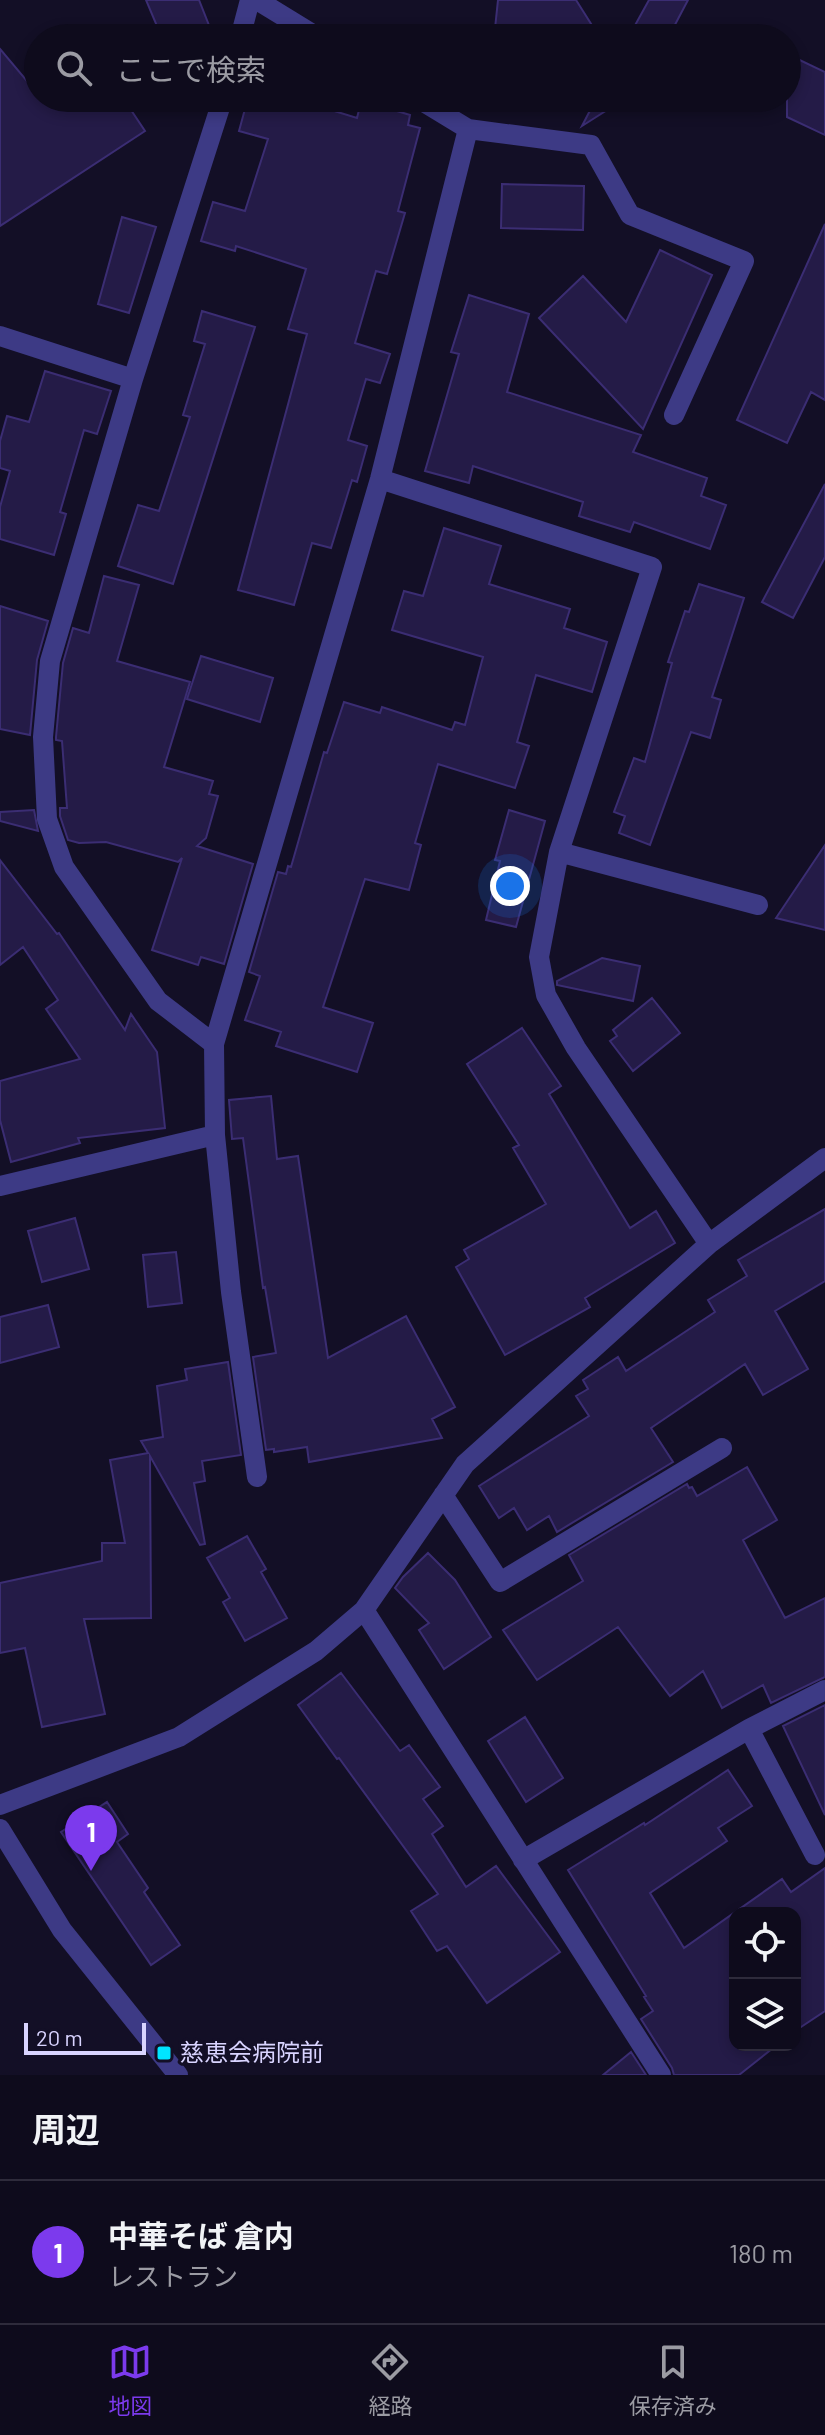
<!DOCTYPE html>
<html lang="ja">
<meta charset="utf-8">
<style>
:root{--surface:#0e0b1c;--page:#1c1929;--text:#f1f3f6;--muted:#9b9ba3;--line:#2e2b3b;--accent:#7c3aed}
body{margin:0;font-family:Barlow,"Noto Sans JP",sans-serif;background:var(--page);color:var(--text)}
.controls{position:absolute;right:24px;bottom:24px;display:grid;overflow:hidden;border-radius:16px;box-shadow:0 4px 12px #0003}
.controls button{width:72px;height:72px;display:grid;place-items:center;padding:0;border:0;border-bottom:2px solid var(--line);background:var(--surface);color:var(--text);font:40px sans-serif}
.scale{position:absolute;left:24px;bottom:20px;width:122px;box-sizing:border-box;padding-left:8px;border:4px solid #d9d4ff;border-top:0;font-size:22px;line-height:28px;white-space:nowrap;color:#d9d4ff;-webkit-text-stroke:6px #130f26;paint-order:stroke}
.you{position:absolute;left:510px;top:886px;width:28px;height:28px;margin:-20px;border:6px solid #fff;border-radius:50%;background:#1a73e8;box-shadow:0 0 0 12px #1a73e833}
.badge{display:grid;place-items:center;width:52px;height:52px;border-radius:50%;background:var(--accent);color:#fff;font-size:26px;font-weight:700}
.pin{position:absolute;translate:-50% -66px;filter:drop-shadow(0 2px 4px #0008)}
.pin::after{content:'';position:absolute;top:42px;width:28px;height:24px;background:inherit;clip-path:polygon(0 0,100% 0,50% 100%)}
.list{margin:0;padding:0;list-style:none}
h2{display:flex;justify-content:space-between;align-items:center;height:104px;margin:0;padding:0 32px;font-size:34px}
h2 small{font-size:26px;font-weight:400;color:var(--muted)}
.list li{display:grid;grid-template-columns:52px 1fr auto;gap:24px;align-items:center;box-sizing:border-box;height:144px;padding:0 32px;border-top:2px solid var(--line)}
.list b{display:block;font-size:30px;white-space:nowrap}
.list p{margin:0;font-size:26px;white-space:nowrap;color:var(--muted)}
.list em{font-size:26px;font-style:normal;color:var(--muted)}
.icon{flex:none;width:44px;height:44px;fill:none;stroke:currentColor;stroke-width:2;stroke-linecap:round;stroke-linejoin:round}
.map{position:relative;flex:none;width:825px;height:2075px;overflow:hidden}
.search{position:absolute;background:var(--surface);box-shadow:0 4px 12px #0003;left:24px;right:24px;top:24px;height:88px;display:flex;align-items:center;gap:20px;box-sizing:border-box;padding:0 28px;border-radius:44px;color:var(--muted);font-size:30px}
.sheet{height:248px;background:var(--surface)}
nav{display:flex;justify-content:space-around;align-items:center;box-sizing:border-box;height:112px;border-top:2px solid var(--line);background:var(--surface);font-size:22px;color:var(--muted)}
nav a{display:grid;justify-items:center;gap:4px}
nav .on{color:var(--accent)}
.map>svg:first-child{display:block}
.building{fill:#241b47;stroke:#3b2d73;stroke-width:2}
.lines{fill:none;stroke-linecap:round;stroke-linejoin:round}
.minor{stroke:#3d3a85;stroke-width:20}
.poi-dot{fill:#00e5ff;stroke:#130f26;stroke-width:3}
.labels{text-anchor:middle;stroke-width:6;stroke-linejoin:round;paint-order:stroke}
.poi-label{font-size:24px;fill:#d9d4ff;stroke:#130f26;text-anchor:start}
</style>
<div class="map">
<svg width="825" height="2075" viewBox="0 0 825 2075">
<rect width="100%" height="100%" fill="#130f26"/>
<path class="building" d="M 146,0 L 199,0 L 214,38 L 162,38 Z
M 498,0 L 576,0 L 600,38 L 494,38 Z
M 649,0 L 688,0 L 668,38 L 628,38 Z
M 0,49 L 38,94 L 38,98 L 123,98 L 145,131 L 0,226 Z
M 787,54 L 825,72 L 825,135 L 787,117 Z
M 248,98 L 292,98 L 357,118 L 362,98 L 401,98 L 397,111 L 410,115 L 408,125 L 420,128 L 398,211 L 405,213 L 387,274 L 376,271 L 355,343 L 390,354 L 380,383 L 366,379 L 348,440 L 367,446 L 357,482 L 352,480 L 331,548 L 312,543 L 294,605 L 238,590 L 307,334 L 288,329 L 306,269 L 236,246 L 235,251 L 201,241 L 213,202 L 245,211 L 268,139 L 239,131 Z
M 595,98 L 626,98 L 582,126 L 596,99 Z
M 502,184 L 584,186 L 583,230 L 501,228 Z
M 122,217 L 156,227 L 129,313 L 98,304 Z
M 825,224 L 825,400 L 811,392 L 787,443 L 737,420 Z
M 660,250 L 712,275 L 643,429 L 539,318 L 583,276 L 626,322 Z
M 469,295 L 529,314 L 507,392 L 641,435 L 633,452 L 707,478 L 701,496 L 726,505 L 710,549 L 634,522 L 630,532 L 579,516 L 583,502 L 473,466 L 469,483 L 425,471 L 459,354 L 451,352 Z
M 202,311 L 255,327 L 173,584 L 118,566 L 138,505 L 159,511 L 190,417 L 183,415 L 205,344 L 194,341 Z
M 45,371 L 111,391 L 97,434 L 84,430 L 60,512 L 66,514 L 54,555 L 0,539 L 0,507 L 10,471 L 0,468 L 0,441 L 7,416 L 29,422 Z
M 825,484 L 825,557 L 793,618 L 762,602 Z
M 444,528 L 501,546 L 489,584 L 570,609 L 564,628 L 607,642 L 592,692 L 536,675 L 517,742 L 529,746 L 515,788 L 438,764 L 415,843 L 421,845 L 409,890 L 365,879 L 323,1007 L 373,1023 L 357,1072 L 276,1046 L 281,1032 L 245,1020 L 260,976 L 249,972 L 278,872 L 286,874 L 288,866 L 291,867 L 324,752 L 327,753 L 344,702 L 380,713 L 382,707 L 452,730 L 455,722 L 465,725 L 483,657 L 392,630 L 404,591 L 423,596 Z
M 104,576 L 139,585 L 117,661 L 190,682 L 164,767 L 213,781 L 209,794 L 218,796 L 206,838 L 197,846 L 253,864 L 224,964 L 201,957 L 198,965 L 152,950 L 182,858 L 178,862 L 106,842 L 79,843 L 68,840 L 60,816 L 60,808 L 67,808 L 62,741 L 56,740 L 56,737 L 63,663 L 73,628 L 89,633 Z
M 699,584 L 744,598 L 712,697 L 721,700 L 710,738 L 691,732 L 650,845 L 619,833 L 625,816 L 614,812 L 634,758 L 645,762 L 672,663 L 668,662 L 685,611 L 689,612 Z
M 0,606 L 48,621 L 37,660 L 30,735 L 0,729 Z
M 201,656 L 273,678 L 260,722 L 187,699 Z
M 34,810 L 38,831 L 0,821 L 0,812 Z
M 509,810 L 545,821 L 516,927 L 486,920 L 500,861 L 495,860 Z
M 825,845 L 825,930 L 776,918 Z
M 0,860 L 57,934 L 59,933 L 125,1030 L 131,1014 L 157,1052 L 165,1128 L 78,1138 L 80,1143 L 11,1162 L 0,1120 L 0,1081 L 80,1059 L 46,1009 L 58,1000 L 23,947 L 0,965 Z
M 602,958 L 640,966 L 633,1001 L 557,985 L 557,981 Z
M 652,998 L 680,1033 L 633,1071 L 610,1041 L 617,1036 L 613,1030 Z
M 522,1028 L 561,1086 L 549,1094 L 630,1228 L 656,1211 L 675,1243 L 585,1298 L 590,1307 L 505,1355 L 456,1267 L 469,1259 L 464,1250 L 546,1204 L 513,1148 L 519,1145 L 467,1064 Z
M 271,1096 L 277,1159 L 298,1156 L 328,1358 L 406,1316 L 455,1407 L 432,1419 L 442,1438 L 309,1462 L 307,1447 L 274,1452 L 274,1449 L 266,1450 L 253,1357 L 276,1353 L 265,1287 L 263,1288 L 243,1138 L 232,1139 L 229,1100 Z
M 825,1209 L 825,1281 L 775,1311 L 808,1369 L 763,1395 L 745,1364 L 651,1428 L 673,1462 L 557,1532 L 549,1516 L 527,1530 L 514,1508 L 499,1518 L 479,1486 L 589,1416 L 576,1396 L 588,1389 L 583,1380 L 618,1357 L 626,1371 L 715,1312 L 708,1300 L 747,1276 L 738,1260 Z
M 75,1218 L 89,1269 L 42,1282 L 28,1231 Z
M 176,1252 L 182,1303 L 148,1307 L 143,1255 Z
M 48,1305 L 59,1347 L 0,1363 L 0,1317 Z
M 228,1362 L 241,1455 L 202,1461 L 205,1481 L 194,1483 L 205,1544 L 200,1545 L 150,1456 L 151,1618 L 84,1619 L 105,1714 L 42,1727 L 25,1648 L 0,1653 L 0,1583 L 102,1561 L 102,1543 L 125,1543 L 110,1460 L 148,1453 L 141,1441 L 163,1437 L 157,1386 L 187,1380 L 185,1369 Z
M 747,1467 L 777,1520 L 743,1540 L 785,1618 L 825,1598 L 825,1677 L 771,1703 L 763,1685 L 722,1708 L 703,1671 L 670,1696 L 618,1627 L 537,1680 L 503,1630 L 583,1581 L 569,1555 L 687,1484 L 689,1488 L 692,1487 L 697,1496 Z
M 247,1536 L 266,1569 L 261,1572 L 287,1618 L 245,1641 L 223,1602 L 230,1598 L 207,1558 Z
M 428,1553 L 455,1580 L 491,1637 L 444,1669 L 419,1630 L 429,1623 L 395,1588 L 403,1577 Z
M 341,1673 L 400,1751 L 409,1745 L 440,1787 L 423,1799 L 443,1826 L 432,1834 L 466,1887 L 496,1866 L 560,1952 L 487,2003 L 447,1946 L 437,1951 L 411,1911 L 438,1894 L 339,1758 L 337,1759 L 298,1705 Z
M 825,1705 L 825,1815 L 783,1726 Z
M 525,1717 L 563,1778 L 526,1802 L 488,1741 Z
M 728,1770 L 752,1806 L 718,1828 L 727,1841 L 650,1893 L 684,1948 L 782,1879 L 791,1892 L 825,1868 L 825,2011 L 795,2031 L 795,1913 L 735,1913 L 735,2045 L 777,2045 L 739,2075 L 674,2075 L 672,2068 L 641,2019 L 653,2011 L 644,1997 L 646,1996 L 568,1870 L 644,1823 L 645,1825 Z
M 107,1802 L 128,1834 L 117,1842 L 148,1888 L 144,1892 L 180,1945 L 151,1965 L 61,1832 Z
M 631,2052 L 646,2075 L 603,2075 Z"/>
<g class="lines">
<path class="minor" d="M 257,0 L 319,38
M 240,38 L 250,0
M 468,129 L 591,145 L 630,215 L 744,261 L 674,415
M 0,336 L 133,379
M 380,479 L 652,567 L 559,852 L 539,957 L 546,995 L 576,1048 L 709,1244 L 825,1158
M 559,852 L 758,905
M 214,1044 L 158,1001 L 64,867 L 47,819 L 43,737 L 50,661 L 133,379 L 223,98
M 0,1186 L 215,1135
M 257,1477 L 231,1292 L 215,1135 L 214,1044 L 380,479 L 468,129 L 417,98
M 443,1495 L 500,1582 L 722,1448
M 364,1610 L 661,2075
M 749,1729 L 815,1855
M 0,1805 L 179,1737 L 316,1651 L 364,1610 L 465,1464 L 709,1244
M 0,1829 L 62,1930 L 178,2075
M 523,1860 L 749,1729 L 825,1690"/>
</g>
<rect class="poi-dot" x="156" y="2045" width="16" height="16" rx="4"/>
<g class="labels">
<g class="poi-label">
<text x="180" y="2061">慈恵会病院前</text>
</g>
</g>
</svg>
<div class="controls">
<button><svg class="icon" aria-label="locate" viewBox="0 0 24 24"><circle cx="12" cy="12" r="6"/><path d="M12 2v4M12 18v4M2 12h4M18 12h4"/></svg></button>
<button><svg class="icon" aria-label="layers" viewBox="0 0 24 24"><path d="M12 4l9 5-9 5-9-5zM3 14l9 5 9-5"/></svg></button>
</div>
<div class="scale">20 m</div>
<div class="you"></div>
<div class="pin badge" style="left:91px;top:1871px">1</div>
<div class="search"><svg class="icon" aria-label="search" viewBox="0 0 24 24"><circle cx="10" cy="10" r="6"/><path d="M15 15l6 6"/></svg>ここで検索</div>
</div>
<section class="sheet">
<h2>周辺<small></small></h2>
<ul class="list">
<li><span class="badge">1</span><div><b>中華そば 倉内</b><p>レストラン</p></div><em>180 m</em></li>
</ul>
</section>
<nav>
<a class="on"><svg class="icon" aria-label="map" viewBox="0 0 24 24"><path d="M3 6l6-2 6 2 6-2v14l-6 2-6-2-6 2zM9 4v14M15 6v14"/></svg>地図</a>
<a><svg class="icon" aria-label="directions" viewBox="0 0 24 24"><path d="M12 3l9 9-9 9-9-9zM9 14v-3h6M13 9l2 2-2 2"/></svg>経路</a>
<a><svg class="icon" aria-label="saved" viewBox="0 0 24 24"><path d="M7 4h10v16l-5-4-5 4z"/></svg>保存済み</a>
</nav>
